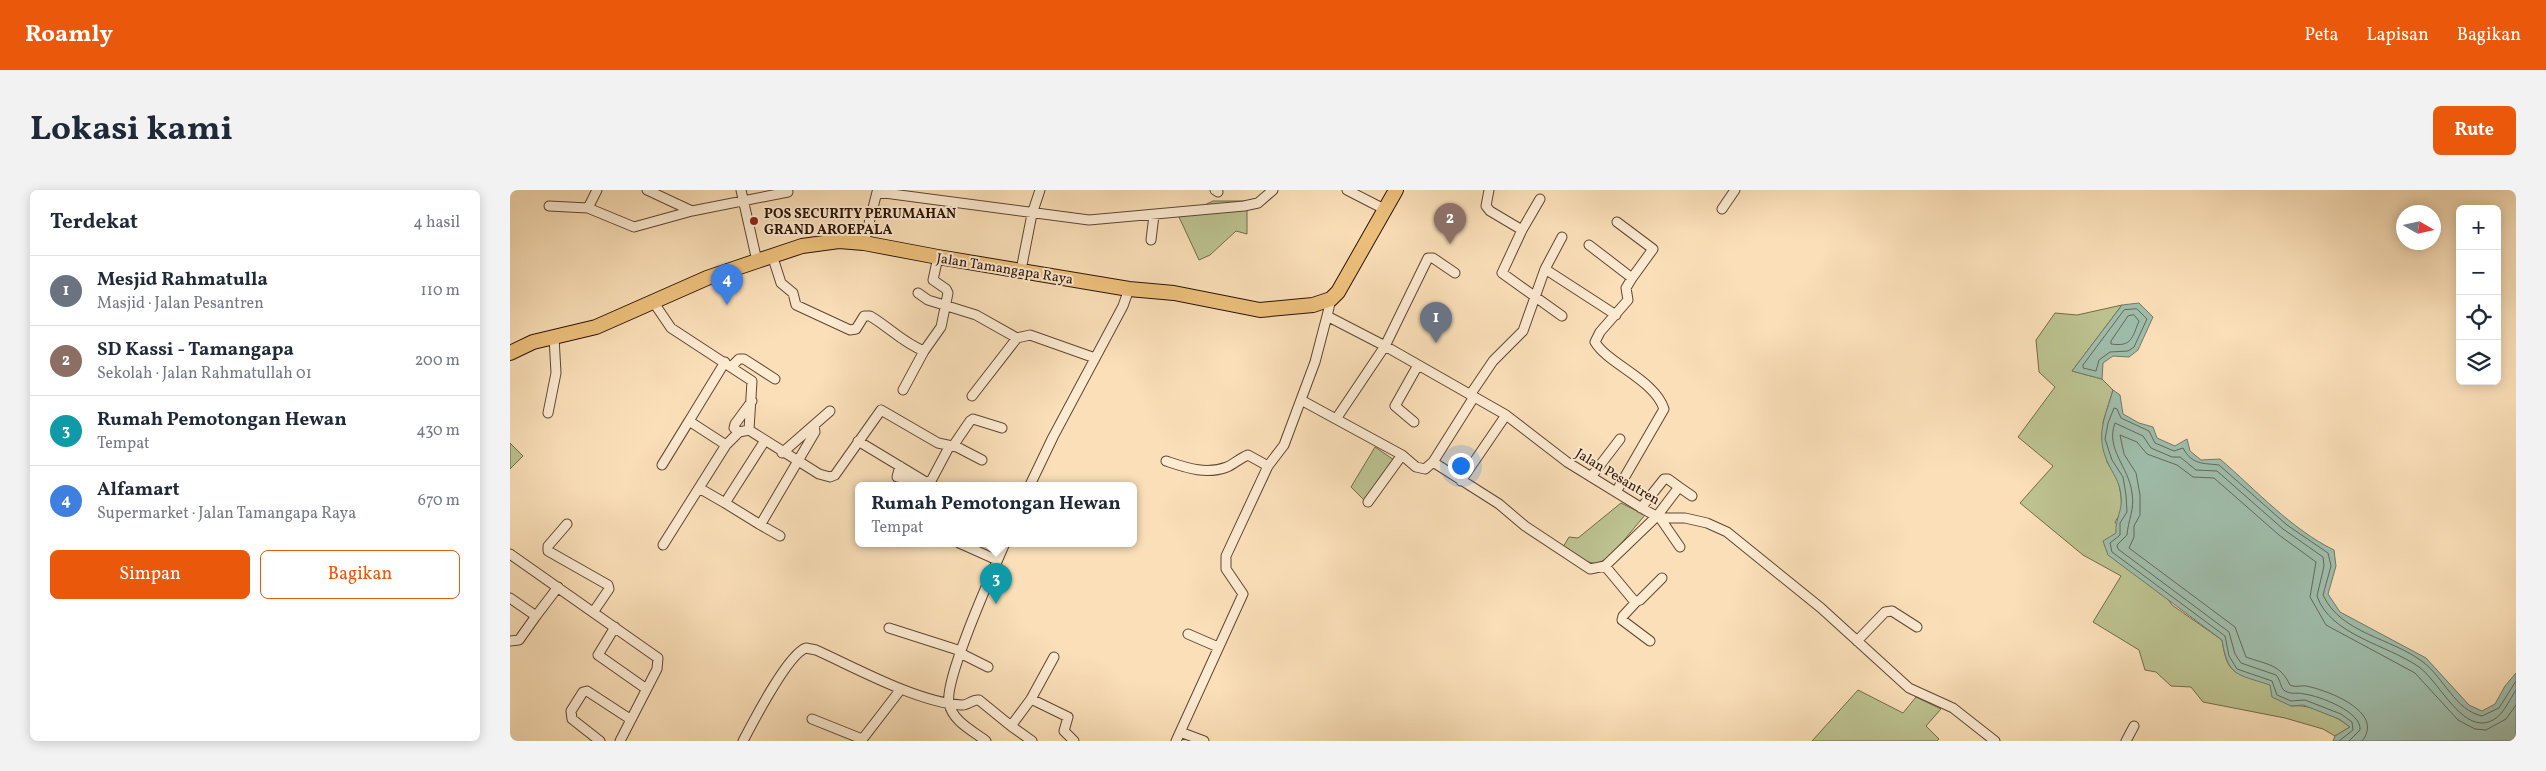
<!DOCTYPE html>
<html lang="id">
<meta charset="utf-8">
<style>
:root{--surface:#fff;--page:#f2f2f3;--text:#1f2937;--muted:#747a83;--line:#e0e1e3;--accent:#ea580c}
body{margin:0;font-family:Vollkorn,serif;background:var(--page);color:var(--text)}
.controls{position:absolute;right:15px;top:15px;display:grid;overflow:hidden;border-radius:8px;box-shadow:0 2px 12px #0003}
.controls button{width:45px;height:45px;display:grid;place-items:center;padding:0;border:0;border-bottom:1px solid var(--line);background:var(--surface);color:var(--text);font:25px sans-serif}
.compass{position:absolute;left:1886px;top:15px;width:45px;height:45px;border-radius:50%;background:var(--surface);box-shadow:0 2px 12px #0003;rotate:99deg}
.you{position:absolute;left:950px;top:275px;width:18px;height:18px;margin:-12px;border:4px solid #fff;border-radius:50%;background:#1a73e8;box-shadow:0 0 0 8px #1a73e833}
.badge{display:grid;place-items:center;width:32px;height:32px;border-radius:50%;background:var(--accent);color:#fff;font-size:16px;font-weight:700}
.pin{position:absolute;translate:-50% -41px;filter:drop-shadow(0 1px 2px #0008)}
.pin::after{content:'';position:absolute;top:26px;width:18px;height:15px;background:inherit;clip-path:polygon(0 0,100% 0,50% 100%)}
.popup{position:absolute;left:345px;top:292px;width:282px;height:65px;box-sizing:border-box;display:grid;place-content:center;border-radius:8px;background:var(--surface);filter:drop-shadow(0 1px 4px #0005);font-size:16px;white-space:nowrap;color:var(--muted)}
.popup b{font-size:19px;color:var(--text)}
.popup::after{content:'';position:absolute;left:50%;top:100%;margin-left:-10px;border:10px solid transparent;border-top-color:var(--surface)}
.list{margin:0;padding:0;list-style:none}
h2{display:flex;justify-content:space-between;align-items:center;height:65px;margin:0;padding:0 20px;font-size:21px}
h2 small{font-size:16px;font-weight:400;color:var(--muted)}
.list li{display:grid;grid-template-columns:32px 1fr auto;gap:15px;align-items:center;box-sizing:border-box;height:70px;padding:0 20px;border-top:1px solid var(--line)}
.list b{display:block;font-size:19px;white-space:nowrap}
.list p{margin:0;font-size:16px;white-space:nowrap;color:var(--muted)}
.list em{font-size:16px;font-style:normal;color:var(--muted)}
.actions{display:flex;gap:10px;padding:15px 20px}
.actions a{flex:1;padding:11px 0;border:1px solid var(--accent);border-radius:8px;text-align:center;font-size:18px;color:var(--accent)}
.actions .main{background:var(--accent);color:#fff}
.icon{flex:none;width:28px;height:28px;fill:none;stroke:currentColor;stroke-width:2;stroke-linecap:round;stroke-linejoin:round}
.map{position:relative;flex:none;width:2006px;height:551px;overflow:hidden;border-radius:8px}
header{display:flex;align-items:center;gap:30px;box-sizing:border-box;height:70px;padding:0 25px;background:var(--accent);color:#fff}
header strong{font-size:24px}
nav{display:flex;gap:28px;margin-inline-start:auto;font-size:18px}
.intro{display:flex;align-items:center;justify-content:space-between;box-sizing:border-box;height:120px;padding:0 30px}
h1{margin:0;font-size:35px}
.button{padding:12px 22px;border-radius:8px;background:var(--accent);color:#fff;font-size:18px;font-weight:700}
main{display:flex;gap:30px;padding:0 30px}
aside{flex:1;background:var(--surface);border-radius:8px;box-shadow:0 2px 12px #0003}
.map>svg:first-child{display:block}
.green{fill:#bcc290;stroke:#746a4a}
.water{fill:#9fbdab;stroke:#717969}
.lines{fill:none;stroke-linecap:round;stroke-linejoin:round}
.shore{stroke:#656858;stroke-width:1}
.street-casing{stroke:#5f4632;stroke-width:11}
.primary-casing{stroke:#2b1305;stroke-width:16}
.street{stroke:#fcead1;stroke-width:9}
.primary{stroke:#edc07c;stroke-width:14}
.poi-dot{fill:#8f2418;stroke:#fcead1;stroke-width:2}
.labels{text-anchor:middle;stroke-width:4;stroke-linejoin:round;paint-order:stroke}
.poi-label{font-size:14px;font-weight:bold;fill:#2b1305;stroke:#fcead1;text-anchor:start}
.street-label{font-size:14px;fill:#2b1305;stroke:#fcead1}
</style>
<header>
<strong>Roamly</strong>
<nav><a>Peta</a><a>Lapisan</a><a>Bagikan</a></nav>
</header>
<div class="intro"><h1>Lokasi kami</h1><a class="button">Rute</a></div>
<main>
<aside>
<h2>Terdekat<small>4 hasil</small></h2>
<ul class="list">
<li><span class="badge" style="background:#6b7280">1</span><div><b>Mesjid Rahmatulla</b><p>Masjid · Jalan Pesantren</p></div><em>110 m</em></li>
<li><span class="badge" style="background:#8d6e63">2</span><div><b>SD Kassi - Tamangapa</b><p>Sekolah · Jalan Rahmatullah 01</p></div><em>200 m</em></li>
<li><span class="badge" style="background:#0f9aa8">3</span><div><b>Rumah Pemotongan Hewan</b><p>Tempat</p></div><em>430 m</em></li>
<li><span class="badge" style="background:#3f7fe0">4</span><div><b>Alfamart</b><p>Supermarket · Jalan Tamangapa Raya</p></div><em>670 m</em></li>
</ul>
<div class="actions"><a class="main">Simpan</a><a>Bagikan</a></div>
</aside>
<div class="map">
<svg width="2006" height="551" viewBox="0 0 2006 551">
<rect width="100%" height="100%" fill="#fadfb8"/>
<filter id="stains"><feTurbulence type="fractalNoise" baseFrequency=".004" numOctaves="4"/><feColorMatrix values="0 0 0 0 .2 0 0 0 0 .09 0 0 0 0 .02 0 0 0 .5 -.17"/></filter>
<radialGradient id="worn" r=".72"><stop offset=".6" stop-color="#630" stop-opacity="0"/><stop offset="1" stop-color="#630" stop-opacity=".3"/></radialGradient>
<path class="green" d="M 703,11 L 737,11 L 737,44 L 726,41 L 700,65 L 689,70 L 669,27 Z
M 1612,115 L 1562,181 L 1592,189 L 1603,200 L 1593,232 L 1597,272 L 1608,289 L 1611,306 L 1612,321 L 1605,332 L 1662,415 L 1712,450 C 1718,490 1727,480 1758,494 C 1767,498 1774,509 1781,516 C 1801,514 1825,525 1840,537 L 1825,546 L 1813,539 L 1775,528 L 1693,512 L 1681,497 L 1661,496 L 1646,482 L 1635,480 L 1629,460 L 1583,432 L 1611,386 L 1573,365 L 1510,313 L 1543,276 L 1508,247 L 1545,197 L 1529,182 L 1526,150 L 1545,123 L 1567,125 Z
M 0,253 L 13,266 L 0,279 Z
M 865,257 L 887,272 L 856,312 L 841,297 Z
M 1111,313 L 1135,325 L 1100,367 L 1086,374 L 1075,371 L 1053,357 L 1059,347 L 1068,348 Z
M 1348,500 L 1393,523 L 1406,507 L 1431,519 L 1416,536 L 1429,549 L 1427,551 L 1302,551 Z"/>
<path class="water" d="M 1629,113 L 1643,127 L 1628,160 L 1619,167 L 1603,166 L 1593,173 L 1592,189 L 1562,181 L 1612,115 Z
M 1603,200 L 1610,205 L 1613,224 L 1629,233 L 1643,237 L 1647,248 L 1665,256 L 1677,249 L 1680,261 L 1691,270 L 1710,269 C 1746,300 1781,339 1824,360 L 1826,376 L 1818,404 L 1830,422 L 1916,468 L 1959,515 L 1972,521 L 1985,514 L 1995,496 L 2006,483 L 2006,551 L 1823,551 L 1825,546 L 1840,537 L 1829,529 L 1793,515 L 1781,516 L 1762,507 L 1760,495 C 1727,484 1718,487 1712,450 L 1598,365 L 1593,351 L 1606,343 C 1605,329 1613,320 1611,306 C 1610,291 1602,283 1597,271 C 1585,243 1596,226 1603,200 Z"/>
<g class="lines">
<path class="shore" d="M 1627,119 L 1637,129 L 1624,157 L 1618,161 L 1600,162 L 1589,170 L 1586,181 L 1573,178 L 1573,175 L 1614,120 Z
M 1624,125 L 1629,131 C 1622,148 1622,157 1601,154 L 1601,151 L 1618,126 Z
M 1829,551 L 1843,540 L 1842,532 L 1831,524 L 1795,510 L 1781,511 L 1767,505 L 1762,491 L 1727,479 L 1719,466 L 1715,446 L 1602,362 L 1600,353 L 1610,345 L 1610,333 L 1617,322 L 1616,305 L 1613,287 L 1602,270 L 1595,249 L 1598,233 L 1604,218 L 1607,219 L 1611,228 L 1639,241 L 1645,253 L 1664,261 L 1673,258 C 1682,275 1693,273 1709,275 L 1777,335 L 1818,363 L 1821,376 L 1813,405 C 1831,444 1882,448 1913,472 C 1934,488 1945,520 1972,526 L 1989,518 L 2006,491
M 1839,551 L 1850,540 C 1852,522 1810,506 1794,504 C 1787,502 1783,505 1775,501 C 1770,498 1771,490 1766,485 L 1731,473 L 1725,464 L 1719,442 L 1608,359 L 1607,355 L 1617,345 C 1618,330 1625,319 1622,303 C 1619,277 1595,259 1605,233 L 1633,246 L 1641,258 L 1662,267 L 1670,267 L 1686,280 L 1707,281 L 1773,339 L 1813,367 L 1814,376 L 1807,406 C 1820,445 1878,455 1909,477 C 1927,490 1947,532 1971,533 C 1991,533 1997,513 2006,500
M 1852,551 C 1876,522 1817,500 1796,496 C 1790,495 1786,498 1780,495 C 1770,474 1758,475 1736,467 L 1725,437 L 1619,358 L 1624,347 L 1624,336 L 1630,325 L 1630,305 L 1626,283 L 1614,264 L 1610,245 L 1627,252 L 1637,264 L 1667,275 L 1683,287 L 1704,288 L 1769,345 L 1806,372 L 1800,407 L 1816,435 L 1905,483 L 1948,530 L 1965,539 L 1976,540 L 1996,529 L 2006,515"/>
<g class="street-casing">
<path id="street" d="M 137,0 L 182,21
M 231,0 L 247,71
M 705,0 L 708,2
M 837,0 L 874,19
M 979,0 L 976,16 L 980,21 L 1012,40 L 992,83 L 1052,126
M 39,16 L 78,18 L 124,37 L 182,21 L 278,2 L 277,0
M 78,18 L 87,0
M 1212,19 L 1225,0
M 1107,32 L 1143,59 L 1122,88
M 1012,40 L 1030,9
M 641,50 L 644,25
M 354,53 L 367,2 L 579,30 L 734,16 L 748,13 L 763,0
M 1079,55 L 1122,88 L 1116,98 L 1118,110 L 1090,142 L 1085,152 C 1098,174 1145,190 1154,219 L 1106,302
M 262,65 L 271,93 L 283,103 L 286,115 L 340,140 L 346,139 L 354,126 L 360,126 C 379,137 393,153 414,161
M 1035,79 L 1052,47
M 511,80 L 522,24 L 530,0
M 408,103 L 418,110 L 466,125 L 507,148 L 520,145 L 585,168
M 821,109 L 817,126 L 875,156 L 996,225 L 1057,272 L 1135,320 L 1150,328 L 1175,328 L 1197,333 L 1217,342 L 1311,418 L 1399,498 L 1443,518 L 1485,551
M 144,113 L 161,138 L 242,191 L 239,240 L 309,284 L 320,287 L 325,285 L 371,220 L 428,253 L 447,257 L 472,270
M 215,172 L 179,231 L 216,255 L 229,242 L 239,240
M 222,176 L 229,169 L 234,169 L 265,189
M 393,200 L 414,161 L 431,137 L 438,103 L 436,99 L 423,90 L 428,67
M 960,205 L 983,171 L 1013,141 L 1035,79 L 1106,125
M 462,206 L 507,148
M 791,210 L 892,265 L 906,277 L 915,279 L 923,272 L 964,207
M 38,223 L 46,183 L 44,147
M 826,229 L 875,156 L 918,68 L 923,68 L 945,83
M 904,232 L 885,216 L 908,175
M 304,235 L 320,221
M 229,242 L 224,238 L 225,234 L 242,211
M 348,251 L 416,292 L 421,291 L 439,257
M 254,252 L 215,313 L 249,334 L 252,332 L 305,242 L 304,235 L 272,263
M 443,256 L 460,231 L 463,229 L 492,238
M 656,271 C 677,278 696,285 717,277 C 724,274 730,268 738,265 L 758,276
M 923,272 L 989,314 L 1015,336 L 1080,379 L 1095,376 L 1147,326 L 1169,297 L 1182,306
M 152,275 L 179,231
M 390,276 L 387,287 L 409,290
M 1081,287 L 1110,249
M 951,291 L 996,225
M 520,295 L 543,247 L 613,116 L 619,99
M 189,298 L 215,313
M 858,312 L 892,265
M 1131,318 L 1154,289 L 1158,289 L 1169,297
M 1150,328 L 1170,357
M 57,334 L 38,356 L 38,361 L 98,395 L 99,399 L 84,421
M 249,334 L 270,346
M 449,353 L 487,370
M 153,355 L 216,255
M 0,364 L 148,468 L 147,479 L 110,551
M 1095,376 L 1125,412 L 1130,410 L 1152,388
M 0,408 L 26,426 L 48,397
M 1126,412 L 1113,426 L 1112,430 L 1140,451
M 105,437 L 88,465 L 135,498
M 379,438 L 451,461
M 678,444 L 708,457
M 0,451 L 9,450 L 26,426
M 1347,451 L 1375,422 L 1382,421 L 1407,437
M 450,463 L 478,477
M 521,509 L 558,527 L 554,541 L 564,551
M 302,529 L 352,549
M 501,536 L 522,551
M 670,542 L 694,551
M 90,551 L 62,529 L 61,521 L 73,502 L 77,501 L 120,529
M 233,551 C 243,532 278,464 296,458 L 306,460 C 346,478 407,512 451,515 C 458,516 462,509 469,510 L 501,536 L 521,509 L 544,467
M 351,551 L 391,499
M 476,551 C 463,541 442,531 439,513 C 434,489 483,381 495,353
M 666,551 L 733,404 L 716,379 L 716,366 L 758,276 L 774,255 L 805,172 L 817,126
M 1616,551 L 1624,536"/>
</g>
<g class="primary-casing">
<path id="primary" d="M 0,163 L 23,152 L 86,137 L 197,88 L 247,71 L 292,56 L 329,51 L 354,53 L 428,67 L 619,99 L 664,103 L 750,120 L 803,115 L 821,109 L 828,102 L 886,0"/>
</g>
<use href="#street" class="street"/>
<use href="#primary" class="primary"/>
</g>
<circle class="poi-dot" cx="244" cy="31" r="5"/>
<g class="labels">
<g class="poi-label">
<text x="254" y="28">POS SECURITY PERUMAHAN<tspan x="254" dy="16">GRAND AROEPALA</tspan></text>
</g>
<g class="street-label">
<text transform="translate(495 78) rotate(9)" y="5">Jalan Tamangapa Raya</text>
<text transform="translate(1108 286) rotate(31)" y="5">Jalan Pesantren</text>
</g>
</g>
<rect width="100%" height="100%" filter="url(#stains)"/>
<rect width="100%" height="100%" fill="url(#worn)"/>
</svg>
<div class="controls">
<button>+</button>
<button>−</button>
<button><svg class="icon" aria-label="locate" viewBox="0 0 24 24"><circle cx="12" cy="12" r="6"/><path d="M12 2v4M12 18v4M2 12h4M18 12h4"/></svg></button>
<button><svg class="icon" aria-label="layers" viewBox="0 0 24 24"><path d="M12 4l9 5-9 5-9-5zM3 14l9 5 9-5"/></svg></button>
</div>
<svg class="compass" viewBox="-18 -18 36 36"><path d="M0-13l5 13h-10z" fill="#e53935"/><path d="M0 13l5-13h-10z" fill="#747a83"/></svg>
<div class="you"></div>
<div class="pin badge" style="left:926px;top:153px;background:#6b7280">1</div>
<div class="pin badge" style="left:940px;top:54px;background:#8d6e63">2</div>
<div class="pin badge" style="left:486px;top:414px;background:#0f9aa8">3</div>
<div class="popup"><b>Rumah Pemotongan Hewan</b>Tempat</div>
<div class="pin badge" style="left:217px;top:115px;background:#3f7fe0">4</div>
</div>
</main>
